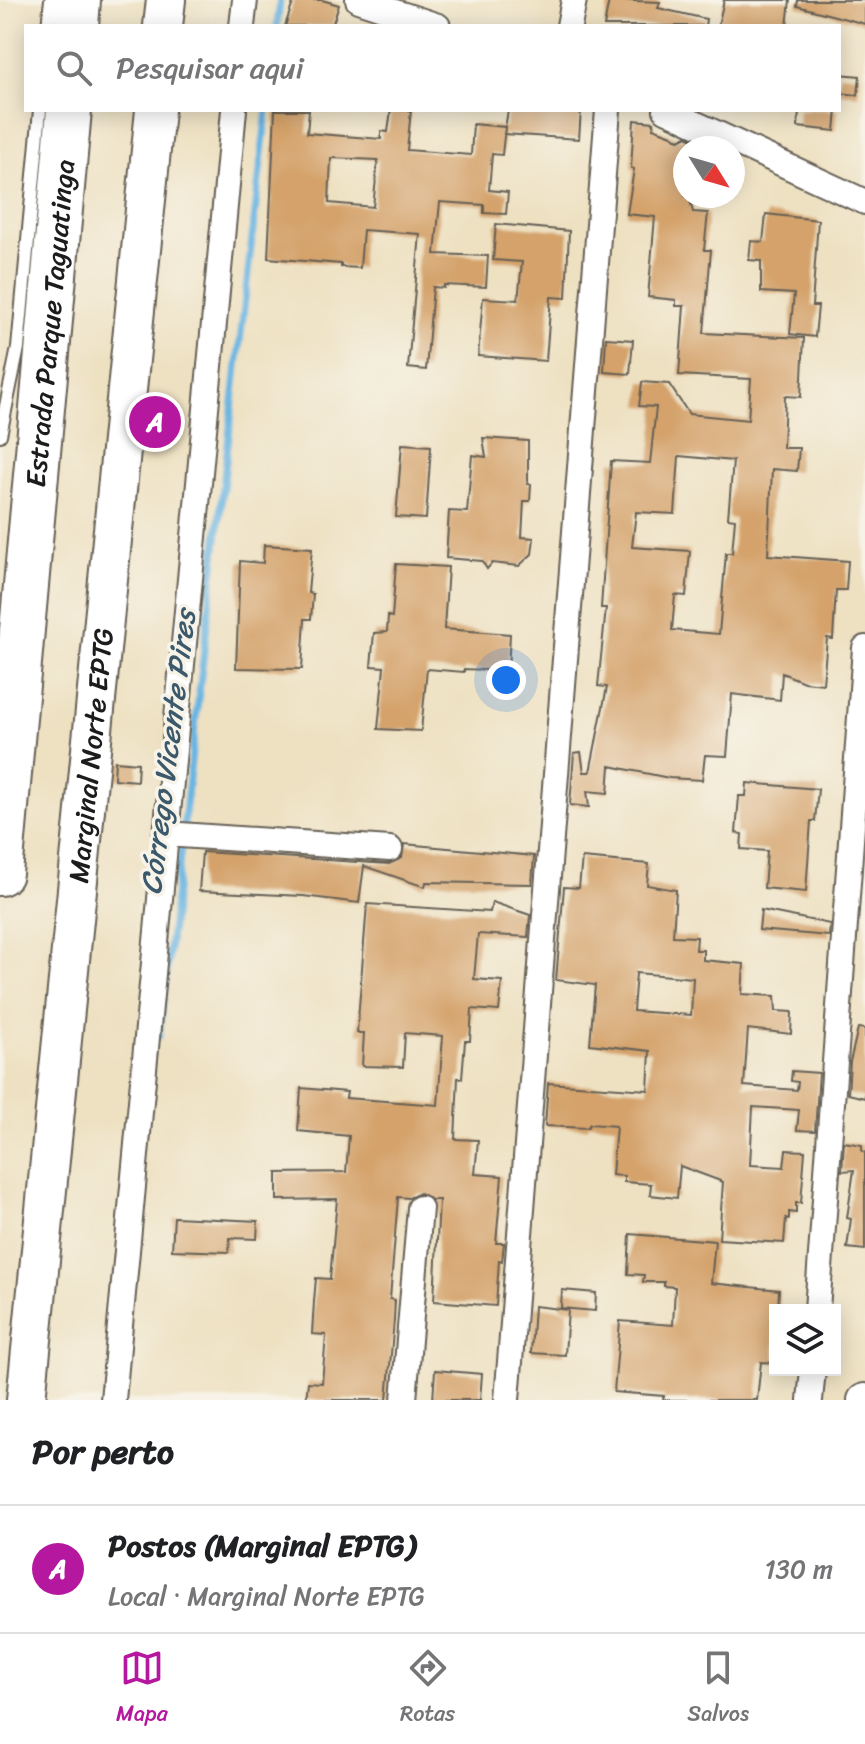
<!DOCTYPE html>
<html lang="pt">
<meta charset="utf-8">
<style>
:root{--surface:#fff;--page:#f2f2f2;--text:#202124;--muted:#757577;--line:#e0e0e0;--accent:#b5179e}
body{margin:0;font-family:Sriracha,sans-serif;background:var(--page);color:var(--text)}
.controls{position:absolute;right:24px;bottom:24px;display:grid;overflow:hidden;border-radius:0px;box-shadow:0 4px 20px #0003}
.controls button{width:72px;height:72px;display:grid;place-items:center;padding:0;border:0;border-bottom:2px solid var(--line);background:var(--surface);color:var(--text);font:40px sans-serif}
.compass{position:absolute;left:673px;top:136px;width:72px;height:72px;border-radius:50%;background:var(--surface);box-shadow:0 4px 20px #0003;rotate:127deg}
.you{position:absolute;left:506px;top:680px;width:28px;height:28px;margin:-20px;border:6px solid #fff;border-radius:50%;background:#1a73e8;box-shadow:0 0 0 12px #1a73e833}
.badge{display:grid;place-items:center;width:52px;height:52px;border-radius:50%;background:var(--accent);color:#fff;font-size:26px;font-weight:700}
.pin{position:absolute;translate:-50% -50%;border:4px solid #fff;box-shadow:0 2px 8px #0006}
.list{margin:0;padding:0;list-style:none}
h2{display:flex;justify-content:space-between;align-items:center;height:104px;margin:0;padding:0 32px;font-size:34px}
h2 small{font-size:26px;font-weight:400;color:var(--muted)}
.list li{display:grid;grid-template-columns:52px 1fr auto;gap:24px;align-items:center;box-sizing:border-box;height:128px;padding:0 32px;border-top:2px solid var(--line)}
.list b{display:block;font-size:30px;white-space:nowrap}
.list p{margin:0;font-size:26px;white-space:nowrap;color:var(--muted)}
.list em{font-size:26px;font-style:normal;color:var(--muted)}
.icon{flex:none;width:44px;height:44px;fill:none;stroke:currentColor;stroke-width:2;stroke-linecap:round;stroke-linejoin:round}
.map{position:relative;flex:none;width:865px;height:1400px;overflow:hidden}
.search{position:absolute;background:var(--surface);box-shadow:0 4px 20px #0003;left:24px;right:24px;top:24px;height:88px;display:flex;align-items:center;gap:20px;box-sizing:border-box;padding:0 28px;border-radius:0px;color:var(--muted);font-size:30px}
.sheet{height:232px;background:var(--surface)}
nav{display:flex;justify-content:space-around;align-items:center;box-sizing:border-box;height:112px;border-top:2px solid var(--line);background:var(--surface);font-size:22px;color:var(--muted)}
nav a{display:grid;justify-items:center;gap:4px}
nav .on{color:var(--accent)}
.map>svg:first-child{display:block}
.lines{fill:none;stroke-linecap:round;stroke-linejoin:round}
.stream{stroke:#69b5e2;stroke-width:7}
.building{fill:#d4a26a;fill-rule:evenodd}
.service-casing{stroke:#666156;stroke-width:16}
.minor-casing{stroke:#666156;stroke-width:28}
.tertiary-casing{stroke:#666156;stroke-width:34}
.primary-casing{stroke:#666156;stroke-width:42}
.motorway-casing{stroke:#666156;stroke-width:48}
.service{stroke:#fff;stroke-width:12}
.minor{stroke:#fff;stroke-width:24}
.tertiary{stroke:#fff;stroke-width:30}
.primary{stroke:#fff;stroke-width:38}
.motorway{stroke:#fff;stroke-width:44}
.labels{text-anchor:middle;stroke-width:7;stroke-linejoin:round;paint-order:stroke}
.street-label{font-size:28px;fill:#1c1c1c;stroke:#f7f3e8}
.water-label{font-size:30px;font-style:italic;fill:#3b596b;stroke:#f7f3e8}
</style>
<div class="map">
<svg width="865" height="1400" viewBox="0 0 865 1400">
<rect width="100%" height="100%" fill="#f7f3e8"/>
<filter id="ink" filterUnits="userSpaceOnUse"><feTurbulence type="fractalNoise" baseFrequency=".0125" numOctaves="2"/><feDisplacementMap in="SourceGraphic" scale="16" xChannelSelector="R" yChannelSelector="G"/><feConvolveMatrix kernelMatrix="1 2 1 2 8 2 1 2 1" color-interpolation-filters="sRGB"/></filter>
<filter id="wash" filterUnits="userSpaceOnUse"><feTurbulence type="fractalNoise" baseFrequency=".006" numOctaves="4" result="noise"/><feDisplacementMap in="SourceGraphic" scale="32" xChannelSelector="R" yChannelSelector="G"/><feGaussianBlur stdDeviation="1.8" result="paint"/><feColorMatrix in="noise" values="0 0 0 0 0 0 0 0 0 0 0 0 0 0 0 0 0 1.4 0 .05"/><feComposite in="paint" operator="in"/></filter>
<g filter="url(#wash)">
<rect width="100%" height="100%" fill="#eee1c2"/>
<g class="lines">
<path class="stream" d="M 277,26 L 280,0
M 159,1036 L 267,110"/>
</g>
<g id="blocks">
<path class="building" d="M 294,0 L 322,0 L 339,5 L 332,26 L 285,26 Z
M 609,0 L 660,2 L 658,8 L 706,19 L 705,26 L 604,26 Z
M 724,0 L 790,0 L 787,26 L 718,26 Z
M 798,0 L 865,0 L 865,24 L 797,6 Z
M 839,74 L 860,76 L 858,95 L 839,93 Z
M 275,110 L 309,110 L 307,133 L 381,139 L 381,131 L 388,132 L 391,110 L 411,110 L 407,150 L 471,155 L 473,124 L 505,127 L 502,155 L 492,154 L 489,190 L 508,192 L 506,214 L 484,213 L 484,205 L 440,202 L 435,254 L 488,256 L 486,287 L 444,285 L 444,288 L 433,287 L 426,370 L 408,368 L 420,234 L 363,230 L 360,268 L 341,267 L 341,264 L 268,258 ZM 331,158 L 378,160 L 373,207 L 329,203 Z
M 508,110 L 581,110 L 579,139 L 504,134 Z
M 799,110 L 837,110 L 835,131 L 798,127 Z
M 634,120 L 654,122 L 653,128 L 672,135 L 679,140 L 687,136 L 695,140 L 691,148 L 685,148 L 685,196 L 689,196 L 693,212 L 708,213 L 704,250 L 711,250 L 704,333 L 804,338 L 801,397 L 785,396 L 783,448 L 799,448 L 797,471 L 772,469 L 768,555 L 848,561 L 846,590 L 836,590 L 833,639 L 827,638 L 823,684 L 804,682 L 782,673 L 780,700 L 732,694 L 727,756 L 705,755 L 702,780 L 669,778 L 610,766 L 608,793 L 587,791 L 589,807 L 570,805 L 574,753 L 581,752 L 584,772 L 590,772 L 607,687 L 598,686 L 606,608 L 601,608 L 611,461 L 650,463 L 656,407 L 639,406 L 642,382 L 669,384 L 689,414 L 748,420 L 751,379 L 679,375 L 684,306 L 676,306 L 676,300 L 648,297 L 655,217 L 627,214 L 634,169 L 631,168 ZM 679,456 L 733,461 L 728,518 L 735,519 L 732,553 L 726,553 L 719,634 L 672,630 L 675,595 L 686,596 L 690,551 L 632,547 L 636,512 L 675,514 Z
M 766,214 L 818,220 L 812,306 L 818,306 L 815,337 L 790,334 L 794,294 L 761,292 L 761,261 L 749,260 L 751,241 L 763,242 Z
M 496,224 L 569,231 L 566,298 L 551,297 L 546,361 L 478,356 L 483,298 L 518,300 L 522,262 L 493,260 Z
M 606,338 L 633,340 L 630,374 L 604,372 Z
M 483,438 L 528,441 L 528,484 L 531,484 L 530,501 L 524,501 L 522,537 L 534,538 L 532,554 L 519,566 L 492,563 L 487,569 L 482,561 L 446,558 L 449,511 L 467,512 L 472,455 L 486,457 Z
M 402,444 L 431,446 L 426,519 L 396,517 Z
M 264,545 L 312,548 L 308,593 L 313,594 L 311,619 L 305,619 L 302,669 L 236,668 L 240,561 L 263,563 Z
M 396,564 L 448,567 L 444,629 L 510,634 L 508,671 L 464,669 L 464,672 L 427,669 L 421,731 L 378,729 L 384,667 L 371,666 L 374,633 L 387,632 L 388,616 L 392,617 Z
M 115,761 L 138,763 L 137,781 L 114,779 Z
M 747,783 L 818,789 L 815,821 L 811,821 L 806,892 L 764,888 L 767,851 L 741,849 L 742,834 L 736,833 L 739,796 L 746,796 Z
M 404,844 L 534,856 L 532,884 L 426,882 L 425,887 L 364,866 L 359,903 L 303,896 L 199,891 L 202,852 L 389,864 L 402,858 Z
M 582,858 L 649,864 L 647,885 L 676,890 L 673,936 L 697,937 L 696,950 L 703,950 L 703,960 L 744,964 L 742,994 L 775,996 L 776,1011 L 792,1012 L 791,1034 L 748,1029 L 744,1086 L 797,1090 L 798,1082 L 791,1081 L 792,1071 L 819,1073 L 815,1131 L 797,1130 L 799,1110 L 753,1107 L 750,1165 L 784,1167 L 786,1150 L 805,1151 L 801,1203 L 796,1203 L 796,1213 L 789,1212 L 789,1219 L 786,1218 L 784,1243 L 719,1239 L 723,1182 L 680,1166 L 677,1198 L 650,1195 L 651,1184 L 624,1182 L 624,1176 L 612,1175 L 616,1126 L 590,1124 L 587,1128 L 545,1126 L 548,1083 L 648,1090 L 650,1051 L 590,1044 L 595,985 L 556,980 L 564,887 L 579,888 ZM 636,973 L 693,978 L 691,1015 L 633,1011 Z
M 492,902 L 530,915 L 528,937 L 478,934 L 474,979 L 502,981 L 499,1011 L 472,1009 L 470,1041 L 465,1041 L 462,1078 L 458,1078 L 455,1139 L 478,1140 L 475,1174 L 502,1176 L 496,1243 L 504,1243 L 502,1261 L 499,1260 L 496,1306 L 434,1301 L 439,1200 L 432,1200 L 420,1193 L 409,1198 L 398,1197 L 390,1299 L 395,1300 L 394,1320 L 387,1400 L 306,1400 L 308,1382 L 322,1383 L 326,1335 L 312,1334 L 314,1301 L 316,1278 L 330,1279 L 337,1199 L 277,1200 L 277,1173 L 346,1172 L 349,1136 L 298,1131 L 301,1088 L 347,1092 L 346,1098 L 438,1105 L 443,1036 L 405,1033 L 403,1067 L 362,1066 L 364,1033 L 357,1033 L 367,904 L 490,912 Z
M 761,910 L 830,924 L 829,936 L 759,930 Z
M 858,1028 L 865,1029 L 865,1098 L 848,1094 L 850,1062 Z
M 844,1142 L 862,1145 L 862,1151 L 865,1152 L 865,1250 L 847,1248 L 851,1219 L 847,1218 L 854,1170 L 842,1171 Z
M 174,1217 L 258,1221 L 257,1239 L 230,1238 L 229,1252 L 172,1250 Z
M 630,1234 L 715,1241 L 711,1283 L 779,1290 L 778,1309 L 775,1308 L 775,1363 L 761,1362 L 757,1400 L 663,1400 L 664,1396 L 614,1392 L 620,1321 L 673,1325 L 675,1287 L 664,1286 L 664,1282 L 643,1282 L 644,1275 L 628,1274 Z
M 562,1290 L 596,1293 L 595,1311 L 561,1308 Z
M 534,1306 L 568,1310 L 565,1355 L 531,1353 Z
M 435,1370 L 482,1374 L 480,1400 L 433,1400 Z"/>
</g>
</g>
<g filter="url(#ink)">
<use href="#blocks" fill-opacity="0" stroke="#666156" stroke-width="2"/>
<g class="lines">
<g class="service-casing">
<path id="service" d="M 48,26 L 51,0
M 0,435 L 18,348 L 40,110"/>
</g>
<g class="minor-casing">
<path id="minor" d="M 358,0 L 438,26
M 242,26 L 245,0
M 569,26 L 574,0
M 666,110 L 865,202
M 165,834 L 390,849
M 817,1310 L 865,648
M 113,1400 L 234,110
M 404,1400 L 420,1208
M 507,1400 L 608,110
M 810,1400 L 813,1370"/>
</g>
<g class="tertiary-casing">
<path id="tertiary" d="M 863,1400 L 865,1399"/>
</g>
<g class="primary-casing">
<g id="primary">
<path d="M 163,26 L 166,0"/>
<path id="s1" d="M 26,1400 L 155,110"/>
</g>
</g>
<g class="motorway-casing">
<g id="motorway">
<path d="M 76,26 L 78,0"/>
<path id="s2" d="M 0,873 L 69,110"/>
</g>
</g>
<use href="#service" class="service"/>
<use href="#minor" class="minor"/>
<use href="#tertiary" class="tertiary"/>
<use href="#primary" class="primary"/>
<use href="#motorway" class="motorway"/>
</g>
</g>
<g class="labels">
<g class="street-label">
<text dy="10" stroke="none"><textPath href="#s2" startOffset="552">Estrada Parque Taguatinga</textPath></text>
<text dy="10" stroke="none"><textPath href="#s1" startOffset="648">Marginal Norte EPTG</textPath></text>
</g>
<g class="water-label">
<text transform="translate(168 752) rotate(-83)" y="10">Córrego Vicente Pires</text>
</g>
</g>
</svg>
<div class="controls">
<button><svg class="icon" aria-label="layers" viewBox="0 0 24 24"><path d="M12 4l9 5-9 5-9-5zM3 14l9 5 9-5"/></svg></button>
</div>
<svg class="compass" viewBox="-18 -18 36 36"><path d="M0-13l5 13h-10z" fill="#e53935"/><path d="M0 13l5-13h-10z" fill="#757577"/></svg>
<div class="you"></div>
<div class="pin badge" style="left:155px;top:422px">A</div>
<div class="search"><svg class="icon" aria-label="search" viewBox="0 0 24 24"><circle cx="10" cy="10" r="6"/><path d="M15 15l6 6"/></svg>Pesquisar aqui</div>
</div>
<section class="sheet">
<h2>Por perto<small></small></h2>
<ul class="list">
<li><span class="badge">A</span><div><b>Postos (Marginal EPTG)</b><p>Local · Marginal Norte EPTG</p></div><em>130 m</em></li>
</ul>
</section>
<nav>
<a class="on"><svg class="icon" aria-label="map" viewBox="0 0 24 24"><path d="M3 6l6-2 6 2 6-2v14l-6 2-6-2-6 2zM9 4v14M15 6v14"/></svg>Mapa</a>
<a><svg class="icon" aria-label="directions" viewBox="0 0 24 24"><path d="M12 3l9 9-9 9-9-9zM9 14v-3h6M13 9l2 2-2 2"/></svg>Rotas</a>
<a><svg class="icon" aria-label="saved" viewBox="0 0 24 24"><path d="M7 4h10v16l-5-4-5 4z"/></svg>Salvos</a>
</nav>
